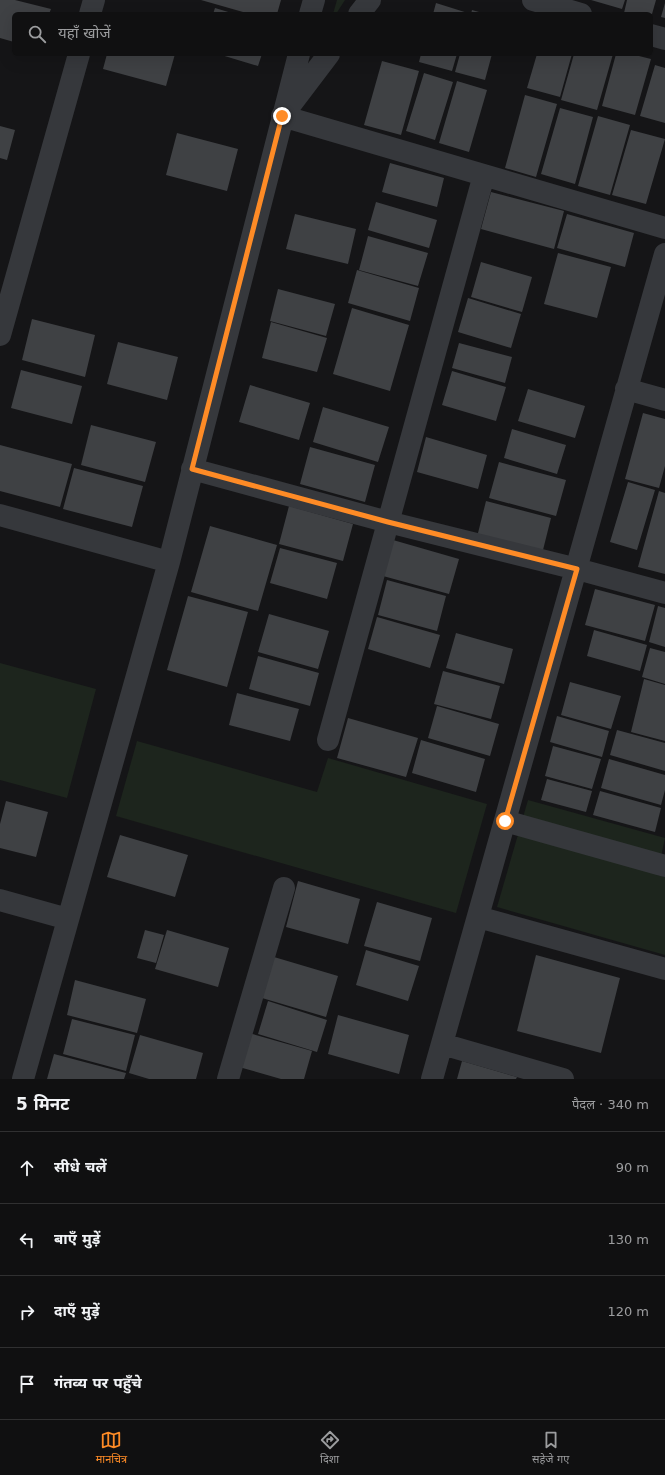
<!DOCTYPE html>
<html lang="hi">
<meta charset="utf-8">
<style>
:root{--surface:#101011;--page:#1e1e1f;--text:#f1f3f6;--muted:#9c9d9f;--line:#303031;--accent:#fe8b26}
body{margin:0;font-family:"DejaVu Sans","Noto Sans Devanagari",sans-serif;background:var(--page);color:var(--text)}
.stop{position:absolute;width:12px;height:12px;margin:-9px;border:3px solid #fe8b26;border-radius:50%;background:#fff}
.stop.end{background:#fe8b26;border-color:#fff;box-shadow:0 1px 4px #0008}
.list{margin:0;padding:0;list-style:none}
h2{display:flex;justify-content:space-between;align-items:center;height:52px;margin:0;padding:0 16px;font-size:17px}
h2 small{font-size:13px;font-weight:400;color:var(--muted)}
.list li{display:grid;grid-template-columns:26px 1fr auto;gap:12px;align-items:center;box-sizing:border-box;height:72px;padding:0 16px;border-top:1px solid var(--line)}
.list b{display:block;font-size:15px;white-space:nowrap}
.list em{font-size:13px;font-style:normal;color:var(--muted)}
.icon{flex:none;width:22px;height:22px;fill:none;stroke:currentColor;stroke-width:2;stroke-linecap:round;stroke-linejoin:round}
.map{position:relative;flex:none;width:665px;height:1079px;overflow:hidden}
.search{position:absolute;background:var(--surface);box-shadow:0 4px 16px #0002;left:12px;right:12px;top:12px;height:44px;display:flex;align-items:center;gap:10px;box-sizing:border-box;padding:0 14px;border-radius:6px;color:var(--muted);font-size:15px}
.sheet{height:340px;background:var(--surface)}
nav{display:flex;justify-content:space-around;align-items:center;box-sizing:border-box;height:56px;border-top:1px solid var(--line);background:var(--surface);font-size:11px;color:var(--muted)}
nav a{display:grid;justify-items:center;gap:2px}
nav .on{color:var(--accent)}
.map>svg:first-child{display:block}
.green{fill:#1d251d}
.building{fill:#3f4144}
.lines{fill:none;stroke-linecap:round;stroke-linejoin:round}
.minor{stroke:#36383c;stroke-width:22}
.route{stroke:#fe8b26;stroke-width:5}
</style>
<div class="map">
<svg width="665" height="1079" viewBox="0 0 665 1079">
<rect width="100%" height="100%" fill="#151517"/>
<path class="green" d="M 337,0 L 345,0 L 336,14 L 333,14 Z
M 0,663 L 96,689 L 67,798 L 0,780 Z
M 137,741 L 317,792 L 328,758 L 487,804 L 456,913 L 116,816 Z
M 528,800 L 665,838 L 657,875 L 665,877 L 665,955 L 497,907 Z"/>
<path class="building" d="M 0,0 L 15,0 L 51,9 L 49,14 L 14,14 L 14,42 L 0,38 Z
M 201,0 L 281,0 L 277,14 L 250,14 Z
M 591,0 L 625,0 L 622,9 Z
M 627,0 L 656,0 L 652,14 L 624,13 Z
M 436,3 L 471,14 L 472,10 L 486,14 L 433,14 Z
M 665,3 L 665,18 L 661,17 Z
M 215,8 L 235,14 L 213,14 Z
M 107,54 L 175,54 L 166,86 L 103,69 Z
M 218,54 L 262,54 L 258,66 Z
M 421,54 L 457,54 L 452,71 L 419,62 Z
M 460,54 L 492,54 L 485,80 L 455,72 Z
M 537,54 L 572,54 L 560,97 L 527,88 Z
M 574,54 L 613,54 L 597,110 L 561,100 Z
M 616,54 L 631,54 L 651,59 L 635,115 L 602,106 Z
M 382,61 L 419,71 L 401,135 L 364,125 Z
M 655,65 L 665,68 L 665,123 L 640,116 Z
M 424,73 L 453,82 L 435,140 L 406,131 Z
M 457,81 L 487,90 L 469,152 L 439,143 Z
M 525,95 L 557,104 L 536,177 L 505,168 Z
M 560,108 L 593,117 L 575,184 L 541,174 Z
M 598,116 L 630,125 L 610,195 L 578,186 Z
M 0,126 L 15,130 L 7,160 L 0,158 Z
M 631,130 L 665,139 L 646,204 L 612,195 Z
M 177,133 L 238,149 L 227,191 L 166,175 Z
M 390,163 L 444,178 L 437,207 L 382,192 Z
M 491,192 L 564,211 L 554,249 L 481,229 Z
M 376,202 L 437,220 L 429,248 L 368,230 Z
M 295,214 L 356,229 L 348,264 L 286,249 Z
M 567,214 L 634,233 L 625,267 L 557,248 Z
M 368,236 L 428,253 L 418,286 L 359,270 Z
M 558,253 L 611,267 L 597,318 L 544,304 Z
M 481,262 L 532,277 L 522,312 L 471,297 Z
M 357,270 L 419,288 L 410,321 L 348,303 Z
M 278,289 L 335,304 L 326,336 L 270,321 Z
M 468,298 L 521,314 L 511,348 L 458,332 Z
M 352,308 L 409,325 L 390,391 L 333,374 Z
M 32,319 L 95,335 L 85,377 L 22,360 Z
M 271,322 L 327,338 L 317,372 L 262,358 Z
M 118,342 L 178,357 L 167,400 L 107,384 Z
M 459,343 L 512,357 L 505,383 L 452,368 Z
M 21,370 L 82,386 L 72,424 L 11,408 Z
M 452,371 L 506,387 L 496,421 L 442,405 Z
M 250,385 L 310,403 L 299,440 L 239,422 Z
M 528,389 L 585,406 L 575,438 L 518,421 Z
M 323,407 L 389,427 L 378,462 L 313,442 Z
M 643,413 L 665,419 L 665,466 L 659,488 L 625,479 Z
M 91,425 L 156,442 L 145,482 L 81,465 Z
M 512,429 L 566,445 L 557,474 L 504,458 Z
M 426,437 L 487,455 L 478,489 L 417,472 Z
M 0,445 L 72,464 L 60,507 L 0,491 Z
M 310,447 L 375,465 L 365,502 L 300,484 Z
M 499,462 L 566,480 L 556,516 L 489,498 Z
M 74,468 L 143,486 L 132,527 L 63,509 Z
M 628,482 L 655,490 L 637,550 L 610,542 Z
M 659,491 L 665,493 L 665,574 L 638,567 Z
M 486,501 L 551,518 L 542,554 L 477,537 Z
M 289,506 L 353,524 L 343,561 L 279,544 Z
M 210,526 L 277,545 L 258,611 L 191,592 Z
M 393,540 L 459,559 L 449,594 L 383,576 Z
M 280,548 L 337,563 L 327,599 L 270,583 Z
M 387,580 L 446,596 L 437,631 L 378,615 Z
M 595,589 L 655,605 L 645,641 L 585,625 Z
M 188,596 L 248,612 L 227,687 L 167,670 Z
M 658,606 L 665,608 L 665,647 L 649,642 Z
M 269,614 L 329,631 L 318,669 L 258,652 Z
M 377,617 L 440,635 L 430,668 L 368,649 Z
M 594,630 L 647,645 L 640,671 L 587,656 Z
M 456,633 L 513,649 L 504,684 L 446,668 Z
M 650,648 L 665,652 L 665,684 L 642,677 Z
M 258,656 L 319,673 L 310,706 L 249,689 Z
M 443,671 L 500,686 L 491,719 L 434,704 Z
M 644,679 L 665,685 L 665,741 L 631,732 Z
M 570,682 L 621,696 L 611,729 L 561,715 Z
M 237,693 L 299,709 L 290,741 L 229,725 Z
M 437,706 L 499,724 L 490,756 L 428,738 Z
M 557,716 L 609,731 L 602,757 L 550,742 Z
M 348,718 L 418,738 L 406,777 L 337,758 Z
M 617,730 L 665,743 L 665,771 L 610,755 Z
M 421,740 L 485,759 L 476,792 L 412,773 Z
M 553,746 L 601,759 L 592,789 L 545,776 Z
M 609,759 L 665,775 L 665,790 L 661,805 L 601,788 Z
M 547,779 L 592,791 L 586,812 L 541,800 Z
M 600,791 L 661,808 L 655,832 L 593,815 Z
M 6,801 L 48,812 L 36,857 L 0,848 L 0,824 Z
M 120,835 L 188,855 L 175,897 L 107,877 Z
M 298,881 L 360,899 L 348,944 L 286,927 Z
M 377,902 L 432,918 L 420,961 L 364,946 Z
M 145,930 L 164,935 L 156,963 L 137,958 Z
M 167,930 L 229,948 L 218,987 L 155,969 Z
M 366,950 L 419,966 L 408,1001 L 356,985 Z
M 536,955 L 620,978 L 601,1053 L 517,1031 Z
M 274,957 L 338,976 L 326,1017 L 262,998 Z
M 75,980 L 146,999 L 137,1033 L 67,1015 Z
M 268,1001 L 327,1020 L 317,1052 L 258,1034 Z
M 338,1015 L 409,1035 L 399,1074 L 328,1054 Z
M 72,1019 L 135,1035 L 126,1071 L 63,1054 Z
M 249,1033 L 312,1051 L 304,1079 L 281,1079 L 239,1067 Z
M 140,1035 L 203,1053 L 196,1079 L 149,1079 L 129,1073 Z
M 54,1054 L 126,1073 L 124,1079 L 47,1079 Z
M 462,1061 L 517,1077 L 516,1079 L 457,1079 Z"/>
<g class="lines">
<path class="minor" d="M 533,0 L 581,14
M 90,14 L 94,0
M 310,14 L 314,0
M 359,14 L 370,0
M 651,35 L 665,39
M 329,54 L 282,116 L 665,228
M 0,335 L 79,54
M 626,389 L 665,400
M 192,469 L 388,522 L 577,569 L 665,593
M 0,515 L 169,562
M 328,740 L 484,175
M 505,821 L 665,866
M 0,900 L 68,919
M 478,917 L 665,969
M 442,1044 L 563,1079
M 23,1079 L 169,562 L 299,54
M 228,1079 L 284,888
M 432,1079 L 665,254"/>
</g>
<g class="lines">
<path class="route" d="M 282,116 L 192,469 L 388,522 L 577,569 L 505,821"/>
</g>
</svg>
<div class="stop" style="left:505px;top:821px"></div>
<div class="stop end" style="left:282px;top:116px"></div>
<div class="search"><svg class="icon" aria-label="search" viewBox="0 0 24 24"><circle cx="10" cy="10" r="6"/><path d="M15 15l6 6"/></svg>यहाँ खोजें</div>
</div>
<section class="sheet">
<h2>5 मिनट<small>पैदल · 340 m</small></h2>
<ul class="list">
<li><svg class="icon" aria-label="ahead" viewBox="0 0 24 24"><path d="M12 20V5M6 11l6-6 6 6"/></svg><div><b>सीधे चलें</b></div><em>90 m</em></li>
<li><svg class="icon" aria-label="left" viewBox="0 0 24 24"><path d="M17 20v-9H6M10 6l-5 5 5 5"/></svg><div><b>बाएँ मुड़ें</b></div><em>130 m</em></li>
<li><svg class="icon" aria-label="right" viewBox="0 0 24 24"><path d="M7 20v-9h11M14 6l5 5-5 5"/></svg><div><b>दाएँ मुड़ें</b></div><em>120 m</em></li>
<li><svg class="icon" aria-label="arrive" viewBox="0 0 24 24"><path d="M6 21V4h12l-3 4 3 4H6"/></svg><div><b>गंतव्य पर पहुँचे</b></div></li>
</ul>
</section>
<nav>
<a class="on"><svg class="icon" aria-label="map" viewBox="0 0 24 24"><path d="M3 6l6-2 6 2 6-2v14l-6 2-6-2-6 2zM9 4v14M15 6v14"/></svg>मानचित्र</a>
<a><svg class="icon" aria-label="directions" viewBox="0 0 24 24"><path d="M12 3l9 9-9 9-9-9zM9 14v-3h6M13 9l2 2-2 2"/></svg>दिशा</a>
<a><svg class="icon" aria-label="saved" viewBox="0 0 24 24"><path d="M7 4h10v16l-5-4-5 4z"/></svg>सहेजे गए</a>
</nav>
